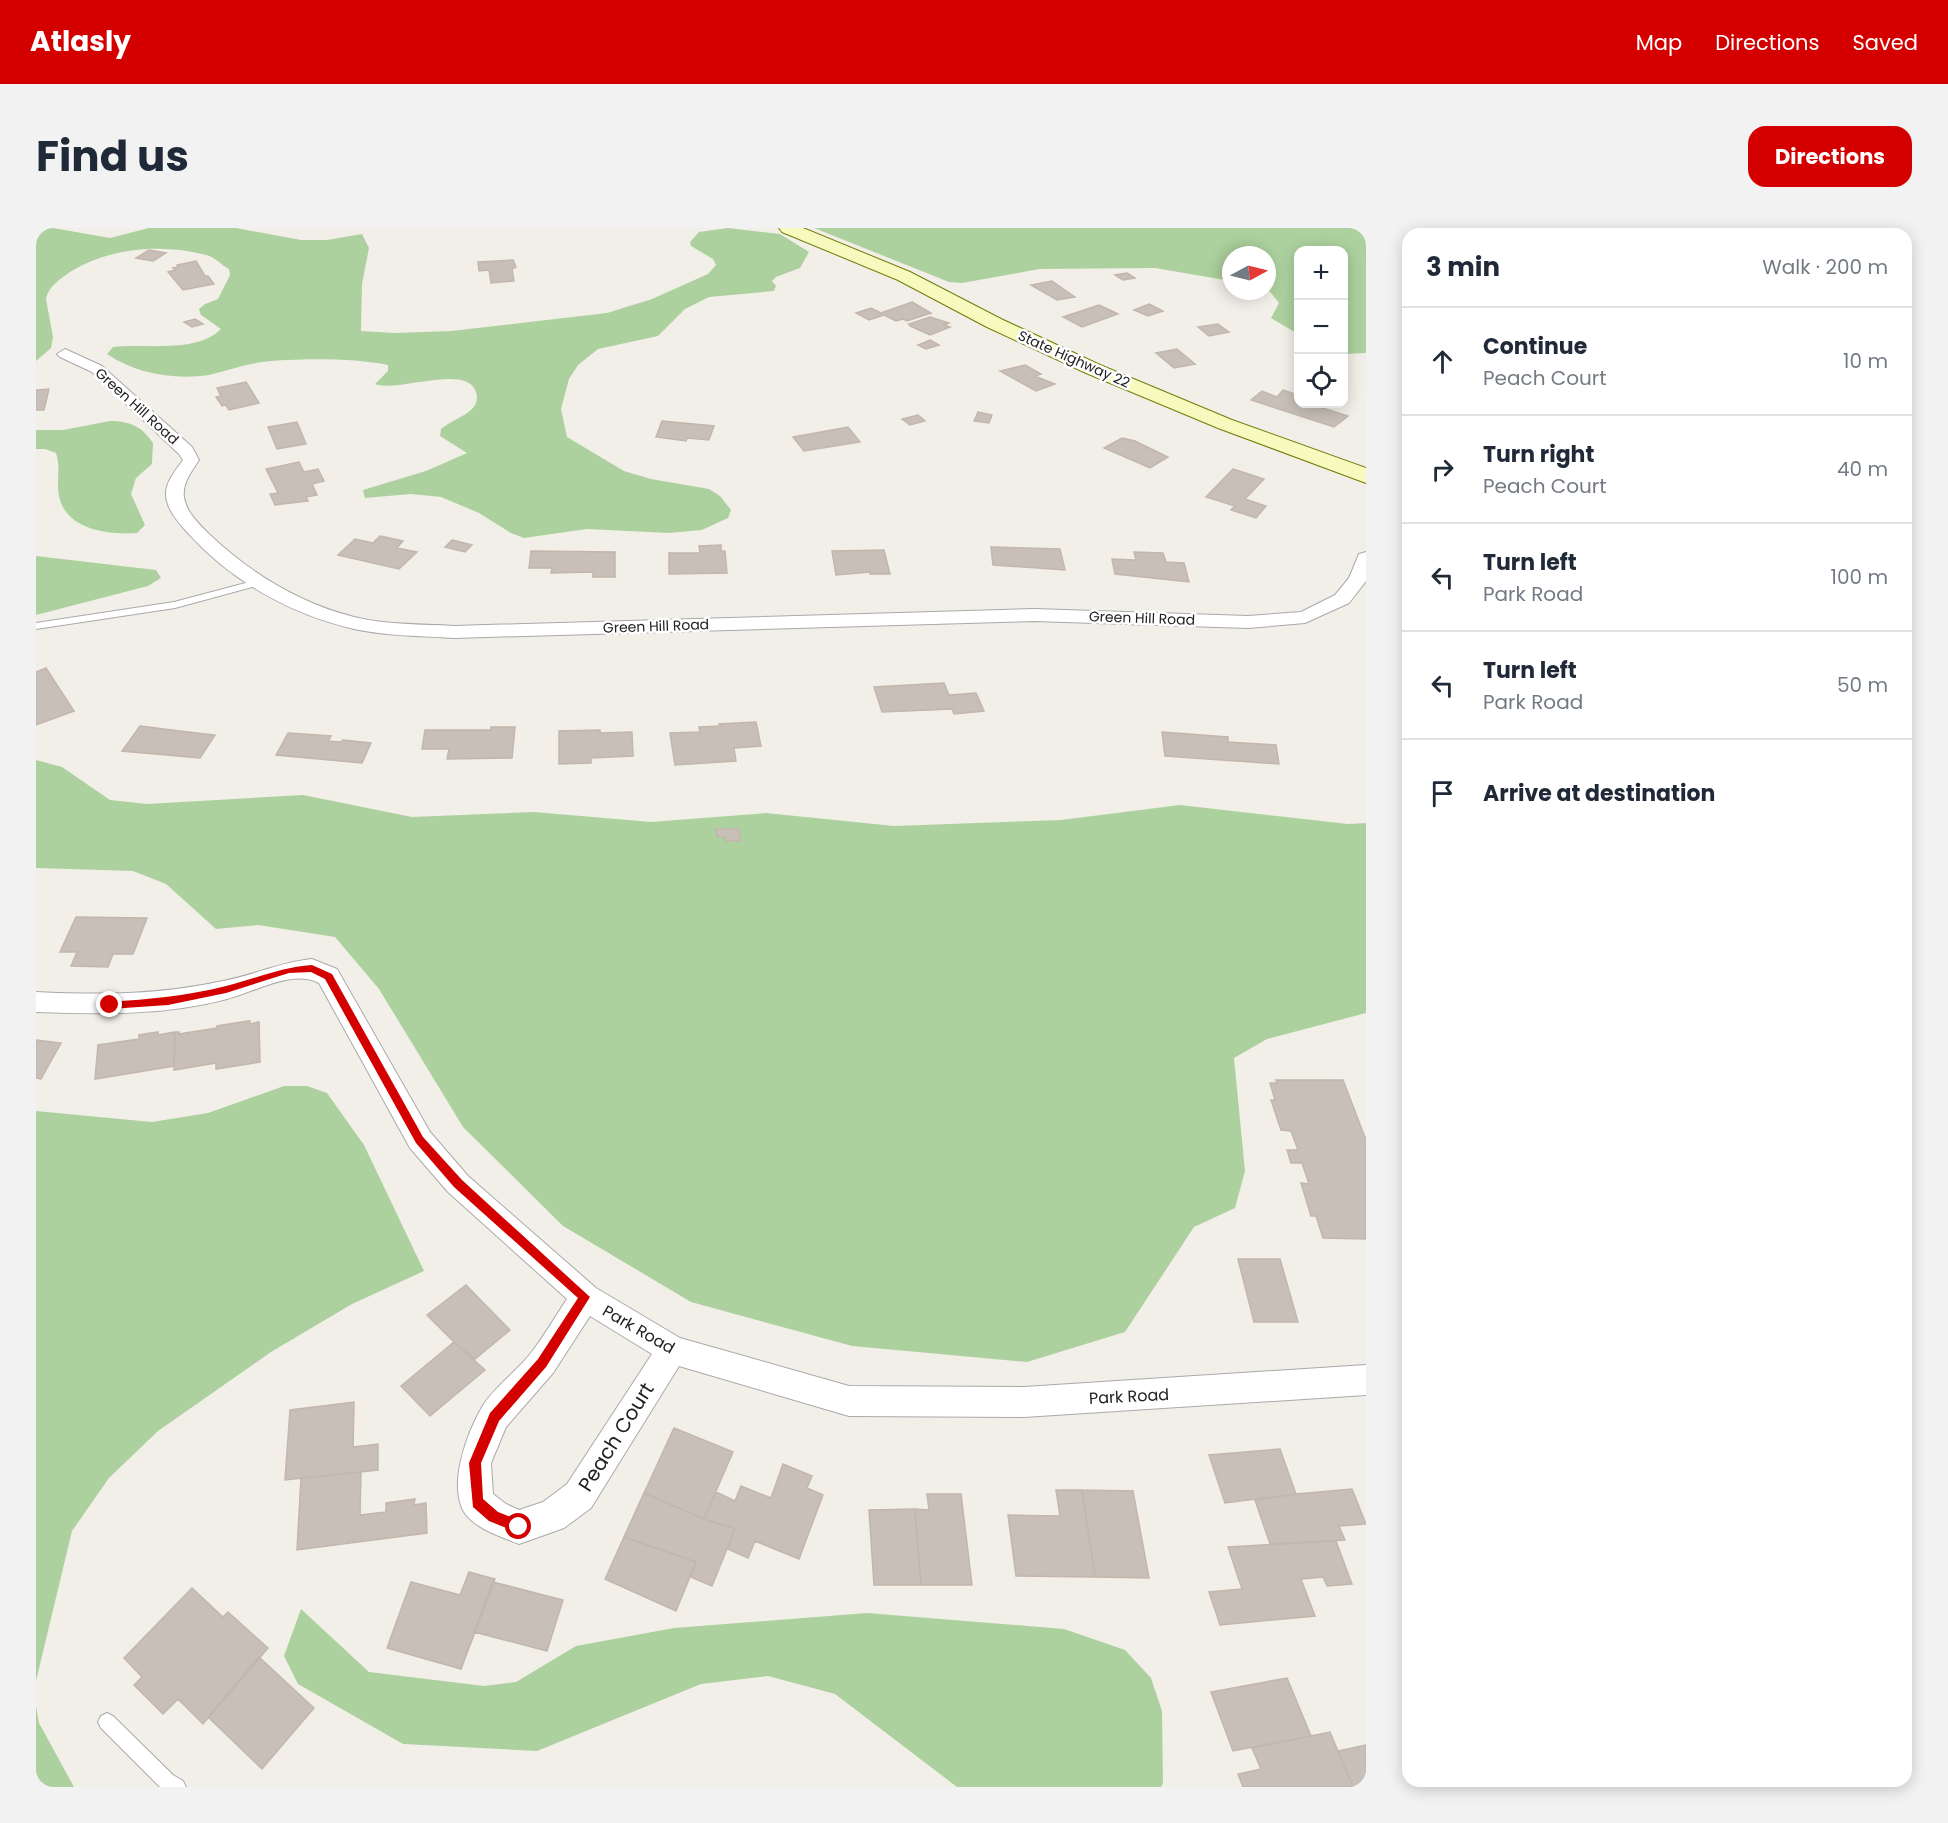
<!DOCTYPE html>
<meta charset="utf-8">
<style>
:root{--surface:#fff;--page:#f2f2f3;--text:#1f2937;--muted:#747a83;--line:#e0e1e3;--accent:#d40000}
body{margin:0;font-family:Poppins,sans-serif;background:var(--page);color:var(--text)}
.controls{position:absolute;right:18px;top:18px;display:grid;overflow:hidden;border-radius:12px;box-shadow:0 3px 15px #0003}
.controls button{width:54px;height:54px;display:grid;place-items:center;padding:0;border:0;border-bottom:2px solid var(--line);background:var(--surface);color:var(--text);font:30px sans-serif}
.compass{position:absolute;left:1186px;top:18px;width:54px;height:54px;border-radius:50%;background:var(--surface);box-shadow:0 3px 15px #0003;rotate:83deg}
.stop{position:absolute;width:18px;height:18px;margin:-14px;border:4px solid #d40000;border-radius:50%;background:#fff}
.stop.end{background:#d40000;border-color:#fff;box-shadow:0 2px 6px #0008}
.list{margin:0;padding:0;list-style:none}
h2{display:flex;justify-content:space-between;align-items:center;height:78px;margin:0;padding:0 24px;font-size:26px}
h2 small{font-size:20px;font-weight:400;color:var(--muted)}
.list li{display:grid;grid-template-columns:39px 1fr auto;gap:18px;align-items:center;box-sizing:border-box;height:108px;padding:0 24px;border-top:2px solid var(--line)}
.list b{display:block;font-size:22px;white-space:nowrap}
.list p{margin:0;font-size:20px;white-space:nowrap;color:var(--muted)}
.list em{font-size:20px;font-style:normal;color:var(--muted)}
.icon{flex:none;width:33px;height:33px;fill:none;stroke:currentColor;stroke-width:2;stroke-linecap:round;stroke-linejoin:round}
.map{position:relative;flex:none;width:1330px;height:1559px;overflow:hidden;border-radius:18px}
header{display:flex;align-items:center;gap:36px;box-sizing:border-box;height:84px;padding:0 30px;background:var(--accent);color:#fff}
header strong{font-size:28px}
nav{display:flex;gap:33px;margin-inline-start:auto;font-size:21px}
.intro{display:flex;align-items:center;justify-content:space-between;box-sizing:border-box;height:144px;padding:0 36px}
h1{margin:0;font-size:42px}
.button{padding:15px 27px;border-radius:18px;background:var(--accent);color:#fff;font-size:21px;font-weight:700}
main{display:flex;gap:36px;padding:0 36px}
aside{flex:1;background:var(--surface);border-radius:18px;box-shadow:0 3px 15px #0003}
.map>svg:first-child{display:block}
.forest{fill:#add19e}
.building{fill:#c7bfb8;stroke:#c4b6ab;stroke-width:1.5}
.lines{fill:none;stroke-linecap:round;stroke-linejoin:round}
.service-casing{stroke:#a9a9a9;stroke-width:2}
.minor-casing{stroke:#a9a9a9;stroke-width:2}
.secondary-casing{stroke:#707d05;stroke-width:2}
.service{fill:#fff;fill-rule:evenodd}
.minor{fill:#fff;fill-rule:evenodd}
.secondary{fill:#f7fabf;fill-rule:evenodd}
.route{fill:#d40000}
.labels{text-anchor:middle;stroke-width:5;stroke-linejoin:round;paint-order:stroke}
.far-street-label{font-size:14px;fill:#222;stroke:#fff}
.street-label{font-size:16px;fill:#222;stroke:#fff}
.near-street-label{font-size:20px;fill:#222;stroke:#fff}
</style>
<header>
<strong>Atlasly</strong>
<nav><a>Map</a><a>Directions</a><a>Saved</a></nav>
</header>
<div class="intro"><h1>Find us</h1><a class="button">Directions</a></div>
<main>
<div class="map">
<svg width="1330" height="1559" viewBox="0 0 1330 1559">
<rect width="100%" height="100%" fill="#f2efe9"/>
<path class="forest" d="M 0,0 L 17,0 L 74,10 L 113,0 L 200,0 L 265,12 L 291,12 L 326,6 L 333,20 L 326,56 L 325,103 L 359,105 L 415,103 L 571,85 L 616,71 L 672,46 L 680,37 L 677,31 L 655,18 L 654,14 L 663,4 L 692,0 L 744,6 L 773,24 L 764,40 L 740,49 L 736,53 L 740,58 L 738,63 L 673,69 L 649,81 L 622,108 L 562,121 L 542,137 L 533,151 L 525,181 L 531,209 L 588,243 L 615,251 L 673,261 L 684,268 L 695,282 L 692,290 L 666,302 L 633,305 L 551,301 L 488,310 L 475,305 L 443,285 L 405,269 L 375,266 L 329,270 L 327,262 L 390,243 L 431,225 L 404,208 L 405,201 C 414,193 428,189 436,181 C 441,176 442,170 440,164 C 431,135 362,165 339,156 L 352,143 L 352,137 C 319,130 261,130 227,134 C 209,136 191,143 173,147 C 138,152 100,146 71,126 L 77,119 C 109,115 160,126 185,101 L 165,87 L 163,81 L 169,76 L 182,71 L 194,47 L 193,41 C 185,37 179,29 170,27 C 125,15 73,20 34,44 C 24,51 12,59 10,71 L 17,109 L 15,120 L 0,133 Z
M 778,0 L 1330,0 L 1330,125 L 1308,126 L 1308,22 L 1262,22 L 1262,106 L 1235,90 L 1243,75 L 1231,60 L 1231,27 L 1195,27 L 1195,53 L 1119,40 L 1004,41 L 926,55 L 913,54 Z
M 74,193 C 93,193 106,198 117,215 L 116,236 L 100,250 L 95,266 L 109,297 L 101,305 C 72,307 30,302 23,268 C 20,253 25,239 20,225 L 9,221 L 0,221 L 0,202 L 27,202 Z
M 0,328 L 120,342 L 125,350 L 112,358 L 0,387 Z
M 0,532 L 26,539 L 74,572 L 111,576 L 267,567 L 376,589 L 498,584 L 615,594 L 730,585 L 858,598 L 1025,592 L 1144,577 L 1312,596 L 1330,595 L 1330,785 L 1231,811 L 1198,830 L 1209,943 L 1199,980 L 1158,999 L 1089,1104 L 991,1134 L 816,1118 L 655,1074 L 527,998 L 427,899 L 343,761 L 299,709 L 222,697 L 180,701 L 130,656 L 97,643 L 0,640 Z
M 248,858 L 271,858 L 291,865 L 328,917 L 388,1043 L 316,1076 L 235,1124 L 122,1203 L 73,1250 L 36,1303 L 0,1453 L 0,883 L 116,894 L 172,885 Z
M 265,1381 L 333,1444 L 448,1458 L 480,1454 L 540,1418 L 638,1400 L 831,1385 L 1028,1401 L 1089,1422 L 1115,1450 L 1126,1483 L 1127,1555 L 1125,1559 L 921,1559 L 799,1466 L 732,1448 L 665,1456 L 501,1523 L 367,1516 L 262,1456 L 248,1428 Z
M 0,1478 L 3,1495 L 38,1559 L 0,1559 Z"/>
<path class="building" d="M 113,22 L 130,25 L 117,33 L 100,30 Z
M 477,32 L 480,39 L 476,41 L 478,53 L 455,55 L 453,42 L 443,43 L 442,34 Z
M 160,33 L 169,48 L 172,48 L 178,56 L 147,62 L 132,44 L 139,42 L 137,40 L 142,39 L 141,37 Z
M 1091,45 L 1099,50 L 1087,52 L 1079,47 Z
M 1016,53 L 1039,69 L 1021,72 L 995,57 Z
M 876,74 L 895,85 L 871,93 L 867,91 L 860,93 L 848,87 L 833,92 L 820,85 L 835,80 L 845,85 Z
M 1113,76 L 1127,83 L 1112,88 L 1098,82 Z
M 1063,77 L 1082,86 L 1046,99 L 1027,89 Z
M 894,89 L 913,95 L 908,97 L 914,99 L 894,107 L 874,98 L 876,97 L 873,96 Z
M 159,91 L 167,96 L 156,99 L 148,94 Z
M 1182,96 L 1193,104 L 1173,108 L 1162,99 Z
M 894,112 L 903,117 L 890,121 L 882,117 Z
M 1141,121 L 1159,136 L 1138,140 L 1120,125 Z
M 989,137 L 1005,146 L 999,148 L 1001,149 L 1019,156 L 1000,163 L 964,143 Z
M 210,154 L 223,175 L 193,182 L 190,177 L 186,178 L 180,169 L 185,168 L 181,160 Z
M 13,161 L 8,182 L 0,182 L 0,162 Z
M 1247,162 L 1262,167 L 1262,176 L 1279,176 L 1277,177 L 1312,188 L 1298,199 L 1215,172 L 1226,163 L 1241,169 Z
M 942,184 L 956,187 L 953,195 L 938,193 Z
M 882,187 L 889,193 L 874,197 L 866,191 Z
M 626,193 L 678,198 L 673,212 L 651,210 L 650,213 L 620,209 Z
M 261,194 L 270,216 L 241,221 L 232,199 Z
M 812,199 L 824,214 L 768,223 L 757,209 Z
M 1086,210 L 1099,213 L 1132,229 L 1114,240 L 1068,220 Z
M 263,234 L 268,244 L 282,241 L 288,253 L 276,256 L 281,267 L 270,269 L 272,273 L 239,277 L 234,266 L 242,265 L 230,241 Z
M 1197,241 L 1228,251 L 1209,271 L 1230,278 L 1220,290 L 1195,282 L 1199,278 L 1170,269 Z
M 344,308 L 367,313 L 361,320 L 381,324 L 363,341 L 302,327 L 319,311 L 337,315 Z
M 416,312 L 436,317 L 429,324 L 409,319 Z
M 685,317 L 685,323 L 689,323 L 691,345 L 633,346 L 633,325 L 664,325 L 663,318 Z
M 955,319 L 1024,321 L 1029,342 L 957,337 Z
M 848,322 L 854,346 L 834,346 L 834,344 L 800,347 L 796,323 Z
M 495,323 L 579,324 L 579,349 L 557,349 L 557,344 L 515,345 L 516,340 L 493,340 Z
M 1098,324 L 1127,325 L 1130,334 L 1148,335 L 1153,354 L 1079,346 L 1076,331 L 1100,332 Z
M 10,440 L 38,483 L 0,497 L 0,444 Z
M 908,455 L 913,467 L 940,465 L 948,483 L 918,486 L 916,481 L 846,484 L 838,459 Z
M 720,494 L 725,518 L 698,520 L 700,533 L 639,537 L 634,505 L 664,504 L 663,499 L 684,498 L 683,496 Z
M 104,498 L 152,504 L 179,507 L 164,530 L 86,523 Z
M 455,499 L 479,499 L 476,530 L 411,531 L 413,521 L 386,521 L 389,502 L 455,502 Z
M 564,502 L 564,505 L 596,504 L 597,528 L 555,530 L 555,535 L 523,536 L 523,503 Z
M 1126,504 L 1192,509 L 1192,514 L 1240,517 L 1243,536 L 1129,528 Z
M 252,505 L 295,508 L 292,513 L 305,514 L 307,512 L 335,515 L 326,535 L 240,527 Z
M 680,601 L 703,601 L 704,613 L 689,613 L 689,609 L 681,609 Z
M 40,689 L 111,690 L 97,726 L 77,726 L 72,739 L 35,738 L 41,724 L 24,724 Z
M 212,793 L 214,793 L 214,796 L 223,794 L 224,834 L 180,841 L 180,835 L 138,842 L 139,804 L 143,804 L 143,806 L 181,800 L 181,798 Z
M 122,804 L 122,807 L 139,804 L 138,838 L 59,851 L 62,817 L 103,811 L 103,807 Z
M 0,812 L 25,815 L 5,851 L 0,850 Z
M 1240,852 L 1307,852 L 1330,912 L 1330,1011 L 1287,1010 L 1280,988 L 1275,988 L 1265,955 L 1273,956 L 1266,935 L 1255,935 L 1251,922 L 1262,922 L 1255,903 L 1245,902 L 1235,872 L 1239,872 L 1234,855 L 1241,855 Z
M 1202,1031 L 1244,1031 L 1262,1094 L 1218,1094 Z
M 430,1057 L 474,1102 L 439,1131 L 418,1114 L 391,1087 Z
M 418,1114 L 449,1142 L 394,1188 L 365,1158 Z
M 318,1174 L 317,1219 L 342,1216 L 342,1242 L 249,1252 L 254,1182 Z
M 638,1200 L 697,1224 L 668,1291 L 608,1265 Z
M 1244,1221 L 1260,1266 L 1189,1275 L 1173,1227 Z
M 747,1236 L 776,1248 L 771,1260 L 787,1267 L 763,1331 L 719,1313 L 712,1330 L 692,1321 L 699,1301 L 668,1291 L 680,1264 L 699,1273 L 705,1258 L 735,1270 Z
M 325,1244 L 324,1287 L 350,1284 L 350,1275 L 379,1271 L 378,1277 L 390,1275 L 391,1305 L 261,1322 L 265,1250 Z
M 1316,1261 L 1330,1296 L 1303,1298 L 1309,1312 L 1234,1316 L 1219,1272 L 1260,1266 Z
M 1020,1262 L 1046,1262 L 1059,1349 L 980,1348 L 972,1287 L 1024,1288 Z
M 1046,1262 L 1097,1263 L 1113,1350 L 1059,1349 Z
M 608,1265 L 668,1291 L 699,1301 L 676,1358 L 655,1349 L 660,1334 L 588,1309 Z
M 891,1266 L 925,1266 L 936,1357 L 885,1357 L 879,1281 L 893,1282 Z
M 879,1281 L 885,1357 L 838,1357 L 833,1282 Z
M 588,1309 L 660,1334 L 640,1383 L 569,1351 Z
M 1300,1313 L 1316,1356 L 1291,1358 L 1287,1349 L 1265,1351 L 1279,1388 L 1184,1397 L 1173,1364 L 1206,1361 L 1192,1319 Z
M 433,1344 L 459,1351 L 425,1441 L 351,1420 L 375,1354 L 424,1367 Z
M 457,1354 L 527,1372 L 511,1423 L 438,1404 Z
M 156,1360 L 187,1389 L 192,1384 L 232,1420 L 167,1496 L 142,1471 L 127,1486 L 98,1457 L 106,1449 L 88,1430 Z
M 223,1429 L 278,1480 L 226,1541 L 172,1489 Z
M 1251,1450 L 1275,1508 L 1197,1523 L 1175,1464 Z
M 1294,1504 L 1317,1559 L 1207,1559 L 1202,1546 L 1225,1541 L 1216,1520 Z
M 1330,1517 L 1330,1559 L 1317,1559 L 1302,1523 Z"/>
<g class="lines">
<g class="service-casing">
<path id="service" d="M 221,352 L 225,355 L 224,357 L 139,380 L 0,401 L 0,395 L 138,374 Z
M 71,1485 L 77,1488 L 137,1547 L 147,1553 L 150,1559 L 124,1559 L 65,1500 L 62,1494 L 65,1488 Z"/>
</g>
<g class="minor-casing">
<path id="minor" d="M 29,121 L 66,138 L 156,219 L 163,232 C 156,243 146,255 148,269 C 150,284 163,296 173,306 C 214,345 263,375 318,389 C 350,397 385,396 418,398 L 998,381 L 1212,388 L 1265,384 L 1299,367 L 1313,350 L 1323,326 L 1330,324 L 1330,353 L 1313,375 L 1269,395 L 1212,400 L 998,393 L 418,410 C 385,408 351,408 318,401 C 254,386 195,353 151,304 C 141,293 129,279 130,264 C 131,252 140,242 147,232 L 143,226 L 56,144 L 24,129 L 21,126 Z
M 276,731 L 301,741 L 394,904 L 432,948 L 560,1060 L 644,1110 L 813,1158 L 988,1159 L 1330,1137 L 1330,1167 L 988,1189 L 813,1188 L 643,1138 L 555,1280 L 528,1300 L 483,1316 C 466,1309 439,1301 428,1284 C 412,1256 431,1205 446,1179 C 458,1159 480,1144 495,1125 C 508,1108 519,1089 531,1071 L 412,964 L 374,920 L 283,755 C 256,741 219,764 191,771 C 128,788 64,786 0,784 L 0,764 C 65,767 123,767 187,753 C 218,747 245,734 276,731 ZM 554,1088 L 616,1126 L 531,1256 L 507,1274 L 483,1282 L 470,1276 L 457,1266 L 455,1235 L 470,1199 L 517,1145 Z"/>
</g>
<g class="secondary-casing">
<path id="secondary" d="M 743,0 L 767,0 L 874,44 L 965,91 L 1064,137 L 1196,192 L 1330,240 L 1330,255 L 1182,200 L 1050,145 L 951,99 L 862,52 L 746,4 Z"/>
</g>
<use href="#service" class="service"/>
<use href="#minor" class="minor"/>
<use href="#secondary" class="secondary"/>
</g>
<path class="route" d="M 276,737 L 296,746 L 387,909 L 426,952 L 554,1069 L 510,1139 L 463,1193 L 445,1235 L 447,1271 L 462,1284 L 487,1294 L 489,1299 L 487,1303 L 483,1305 L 453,1293 L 437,1279 L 433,1235 L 454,1185 L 502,1131 L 542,1070 L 418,959 L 380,915 L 289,751 L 275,744 L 253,745 L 190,765 L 132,777 L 74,781 L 69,777 L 74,774 C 113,771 151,768 190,758 C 219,751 245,739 276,737 Z"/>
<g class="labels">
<g class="far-street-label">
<text transform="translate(1038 131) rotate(24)" y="5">State Highway 22</text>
<text transform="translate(101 178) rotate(42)" y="5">Green Hill Road</text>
<text transform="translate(1106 390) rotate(2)" y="5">Green Hill Road</text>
<text transform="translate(620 398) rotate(-2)" y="5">Green Hill Road</text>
</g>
<g class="street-label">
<text transform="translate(603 1101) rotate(30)" y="6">Park Road</text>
<text transform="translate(1093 1168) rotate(-3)" y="6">Park Road</text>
</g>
<g class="near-street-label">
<text transform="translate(580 1209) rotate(-58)" y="7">Peach Court</text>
</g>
</g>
</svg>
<div class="controls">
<button>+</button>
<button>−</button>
<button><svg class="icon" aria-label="locate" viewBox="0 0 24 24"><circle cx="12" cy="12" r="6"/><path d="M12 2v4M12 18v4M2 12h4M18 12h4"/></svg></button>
</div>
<svg class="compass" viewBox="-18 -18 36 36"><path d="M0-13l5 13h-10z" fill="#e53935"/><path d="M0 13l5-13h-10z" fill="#747a83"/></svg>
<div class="stop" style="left:483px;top:1299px"></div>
<div class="stop end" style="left:74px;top:777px"></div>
</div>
<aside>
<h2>3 min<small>Walk · 200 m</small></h2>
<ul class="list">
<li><svg class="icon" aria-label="ahead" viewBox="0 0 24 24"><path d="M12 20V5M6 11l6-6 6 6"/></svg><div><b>Continue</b><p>Peach Court</p></div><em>10 m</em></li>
<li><svg class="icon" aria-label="right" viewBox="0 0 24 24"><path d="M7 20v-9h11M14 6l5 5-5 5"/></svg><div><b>Turn right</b><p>Peach Court</p></div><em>40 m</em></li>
<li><svg class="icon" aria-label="left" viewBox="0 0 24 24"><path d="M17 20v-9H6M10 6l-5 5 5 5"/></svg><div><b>Turn left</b><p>Park Road</p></div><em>100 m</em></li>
<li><svg class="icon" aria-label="left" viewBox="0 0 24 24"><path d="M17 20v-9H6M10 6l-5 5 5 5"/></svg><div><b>Turn left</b><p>Park Road</p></div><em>50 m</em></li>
<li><svg class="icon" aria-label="arrive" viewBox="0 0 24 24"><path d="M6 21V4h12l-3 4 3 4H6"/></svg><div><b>Arrive at destination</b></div></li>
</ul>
</aside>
</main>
